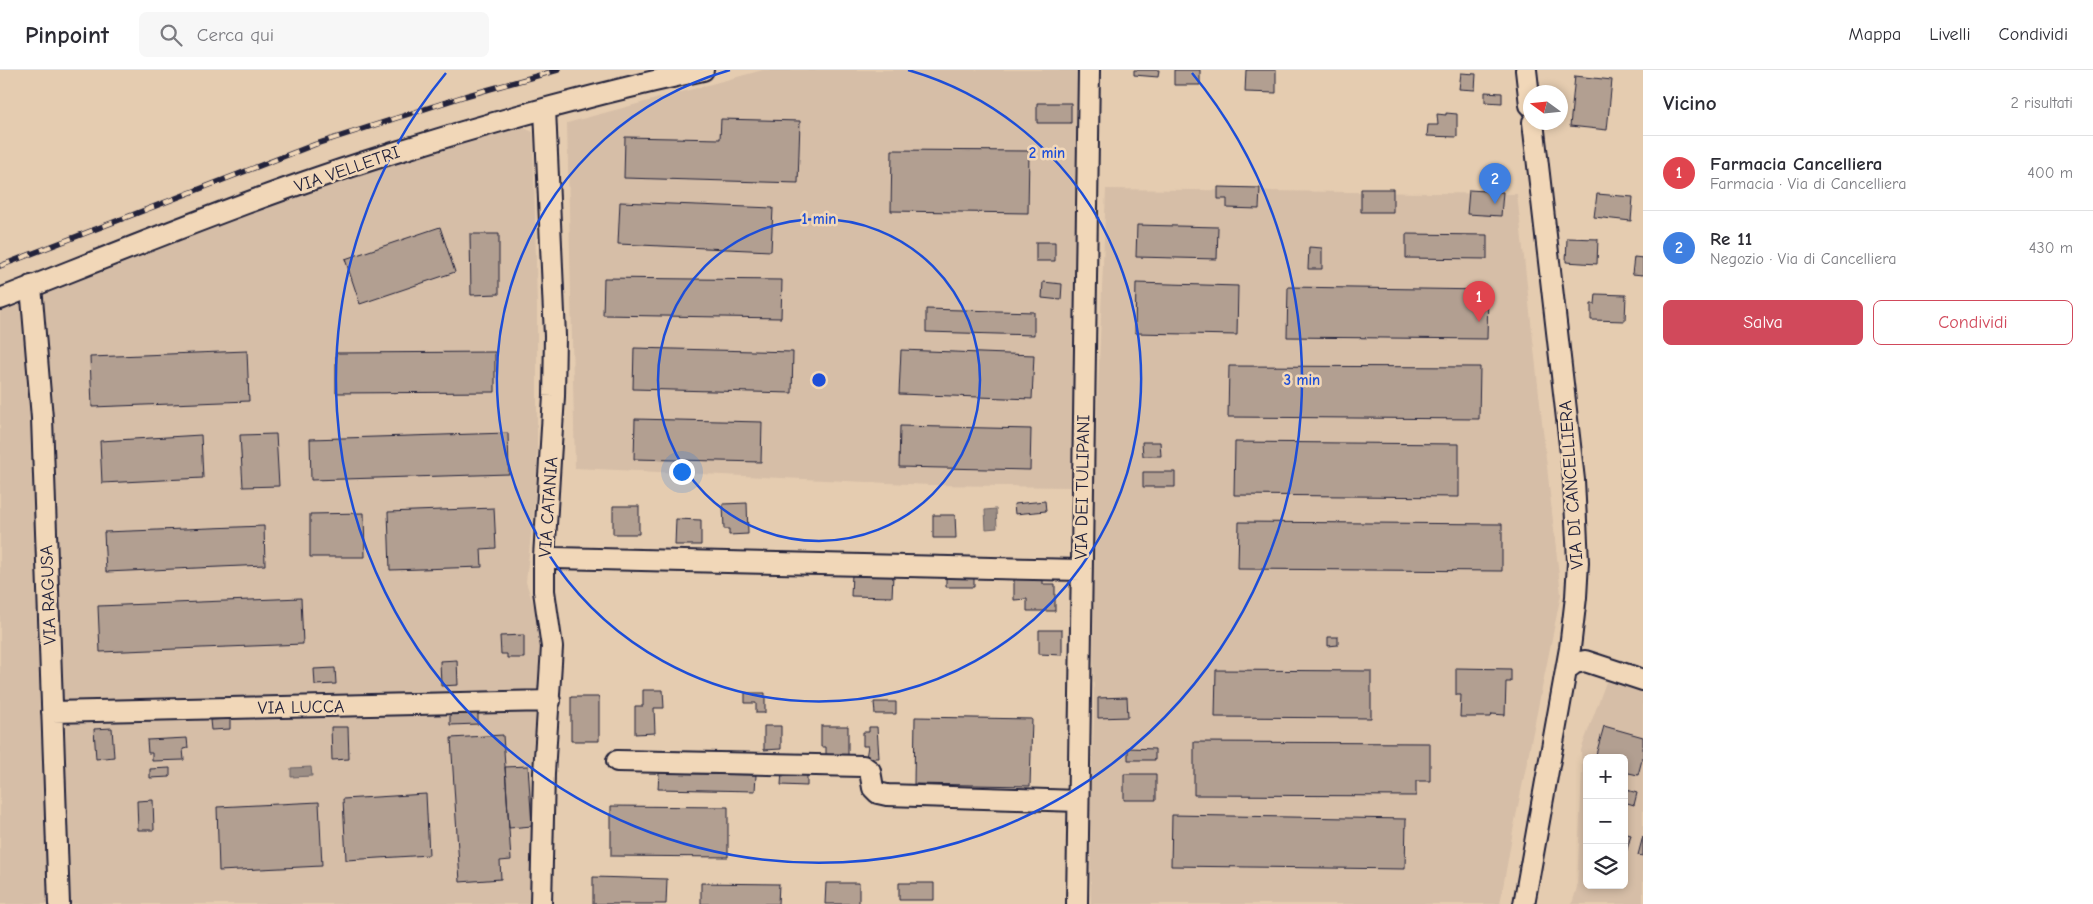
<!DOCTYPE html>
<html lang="it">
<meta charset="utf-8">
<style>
:root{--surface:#fff;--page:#f7f7f7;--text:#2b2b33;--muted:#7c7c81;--line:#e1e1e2;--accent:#d1495b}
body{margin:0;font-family:"Comic Neue",sans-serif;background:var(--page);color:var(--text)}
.controls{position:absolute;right:15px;bottom:15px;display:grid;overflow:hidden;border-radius:8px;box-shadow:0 2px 8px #0003}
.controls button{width:45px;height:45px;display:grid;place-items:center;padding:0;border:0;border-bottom:1px solid var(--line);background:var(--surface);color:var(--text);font:25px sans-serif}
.compass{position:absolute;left:1523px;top:15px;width:45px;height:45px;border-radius:50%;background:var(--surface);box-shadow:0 2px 8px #0003;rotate:285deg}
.you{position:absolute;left:681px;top:401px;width:18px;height:18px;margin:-12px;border:4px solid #fff;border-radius:50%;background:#1a73e8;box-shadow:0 0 0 8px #1a73e833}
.badge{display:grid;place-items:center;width:32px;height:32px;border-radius:50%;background:var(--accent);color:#fff;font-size:16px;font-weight:700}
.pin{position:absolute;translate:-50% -41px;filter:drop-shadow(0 1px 2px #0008)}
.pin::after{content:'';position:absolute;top:26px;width:18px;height:15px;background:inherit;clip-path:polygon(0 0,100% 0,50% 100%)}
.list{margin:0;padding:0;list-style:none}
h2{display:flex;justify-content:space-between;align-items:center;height:65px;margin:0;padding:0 20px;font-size:21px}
h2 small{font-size:16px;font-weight:400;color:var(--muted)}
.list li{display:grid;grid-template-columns:32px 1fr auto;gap:15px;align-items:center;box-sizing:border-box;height:75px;padding:0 20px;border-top:1px solid var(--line)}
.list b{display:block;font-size:19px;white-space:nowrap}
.list p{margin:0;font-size:16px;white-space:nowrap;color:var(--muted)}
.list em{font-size:16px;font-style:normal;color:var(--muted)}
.actions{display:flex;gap:10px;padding:15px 20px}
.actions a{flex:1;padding:11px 0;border:1px solid var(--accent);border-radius:8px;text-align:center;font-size:18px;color:var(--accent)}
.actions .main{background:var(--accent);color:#fff}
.icon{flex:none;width:28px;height:28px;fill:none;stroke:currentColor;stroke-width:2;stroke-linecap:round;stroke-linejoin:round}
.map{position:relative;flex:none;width:1643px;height:834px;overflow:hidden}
header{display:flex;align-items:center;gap:30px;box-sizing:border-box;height:70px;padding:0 25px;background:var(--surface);border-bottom:1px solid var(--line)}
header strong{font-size:24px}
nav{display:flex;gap:28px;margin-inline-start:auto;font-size:18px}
.search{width:350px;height:45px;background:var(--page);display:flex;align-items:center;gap:12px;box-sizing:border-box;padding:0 18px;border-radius:8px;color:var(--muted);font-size:19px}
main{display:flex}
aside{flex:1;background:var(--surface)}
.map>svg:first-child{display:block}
.built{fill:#d6bea7;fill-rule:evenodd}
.water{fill:#9c8e85;stroke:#6b6367}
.building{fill:#b29f91;stroke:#22223b}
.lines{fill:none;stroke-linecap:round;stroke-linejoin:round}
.minor-casing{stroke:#22223b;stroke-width:24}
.minor{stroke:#f1d7b8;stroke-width:20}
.rail-casing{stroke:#22223b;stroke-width:5.5}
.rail{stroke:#f1d7b8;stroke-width:4;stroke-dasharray:11;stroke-linecap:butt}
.ring{fill:none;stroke:#1d4ed8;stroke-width:2.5}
.labels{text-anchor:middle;stroke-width:5;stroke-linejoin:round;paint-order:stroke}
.street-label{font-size:18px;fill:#22223b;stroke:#f1d7b8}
.centre{fill:#1d4ed8;stroke:#f1d7b8;stroke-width:2.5}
.ring-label{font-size:15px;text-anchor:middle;font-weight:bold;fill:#1d4ed8;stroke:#f1d7b8;stroke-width:5;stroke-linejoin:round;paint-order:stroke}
</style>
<header>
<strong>Pinpoint</strong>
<div class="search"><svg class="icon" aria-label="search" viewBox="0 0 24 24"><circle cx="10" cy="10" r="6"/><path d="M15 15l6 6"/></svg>Cerca qui</div>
<nav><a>Mappa</a><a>Livelli</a><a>Condividi</a></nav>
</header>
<main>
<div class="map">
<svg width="1643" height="834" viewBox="0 0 1643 834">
<rect width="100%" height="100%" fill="#e5ccb0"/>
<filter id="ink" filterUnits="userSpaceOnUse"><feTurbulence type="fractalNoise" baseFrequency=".02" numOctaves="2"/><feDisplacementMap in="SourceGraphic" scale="10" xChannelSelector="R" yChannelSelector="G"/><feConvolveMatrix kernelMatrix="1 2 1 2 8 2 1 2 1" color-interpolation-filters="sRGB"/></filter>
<g filter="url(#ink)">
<path class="built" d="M 763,0 L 1085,0 L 1071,417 L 930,415 L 575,398 L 567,53 Z
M 515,54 L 533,62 L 537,237 L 537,408 L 526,512 L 543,564 L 532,834 L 0,834 L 0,237 L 289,128 L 417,84 Z
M 1106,119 L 1517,124 L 1561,524 L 1513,761 L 1500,834 L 1091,834 L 1090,740 L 1094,649 L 1093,445 Z
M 1606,612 L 1643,622 L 1643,834 L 1572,834 L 1577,817 L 1582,700 L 1581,680 ZM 1587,688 L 1624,688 L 1624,815 L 1587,815 Z"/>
<path class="water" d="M 996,439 L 997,458 L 986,459 L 985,440 Z
M 311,697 L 312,706 L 291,707 L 291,698 Z"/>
<path class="building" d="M 1134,0 L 1159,0 L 1158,7 L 1134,5 Z
M 1174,0 L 1200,0 L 1200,15 L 1174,15 Z
M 1246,0 L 1276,0 L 1276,23 L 1245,22 Z
M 1461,3 L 1476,4 L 1475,20 L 1459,19 Z
M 1575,6 L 1612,10 L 1607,60 L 1570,56 Z
M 1485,22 L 1502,23 L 1502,33 L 1485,32 Z
M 1037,33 L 1071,33 L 1071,53 L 1037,53 Z
M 1446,43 L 1457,44 L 1457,67 L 1427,66 L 1428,55 L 1438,55 L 1437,44 L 1446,45 Z
M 721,49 L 800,51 L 798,113 L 624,108 L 625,67 L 720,69 Z
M 892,80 L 1029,81 L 1028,143 L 891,141 Z
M 1218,117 L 1260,118 L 1259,139 L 1227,138 L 1227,129 L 1218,129 Z
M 1361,119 L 1393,119 L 1393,142 L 1361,142 Z
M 1469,120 L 1503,122 L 1501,146 L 1467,144 Z
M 1597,124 L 1633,127 L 1631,151 L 1594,147 Z
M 620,132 L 773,138 L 771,181 L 618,174 Z
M 1137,155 L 1218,157 L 1217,189 L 1136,187 Z
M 440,157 L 455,202 L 360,234 L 345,189 Z
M 470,164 L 499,164 L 499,224 L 471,225 Z
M 1406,164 L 1487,165 L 1487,189 L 1406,188 Z
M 1567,168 L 1598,169 L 1597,194 L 1566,192 Z
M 1036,172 L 1055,172 L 1055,191 L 1036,191 Z
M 1309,177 L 1322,178 L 1322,199 L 1308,199 Z
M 1634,187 L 1643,188 L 1643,205 L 1632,204 Z
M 604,208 L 782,210 L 781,248 L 603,245 Z
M 1043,212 L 1062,214 L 1061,230 L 1042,228 Z
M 1136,213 L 1238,216 L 1237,265 L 1135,263 Z
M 1288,217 L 1488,220 L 1487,269 L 1287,267 Z
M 1596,224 L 1626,225 L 1625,251 L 1591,250 L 1591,234 L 1595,234 Z
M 926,239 L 1034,242 L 1034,265 L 926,262 Z
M 634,278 L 793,282 L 792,323 L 633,319 Z
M 901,280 L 1034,285 L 1032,329 L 899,324 Z
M 247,281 L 249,331 L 92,337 L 90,287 Z
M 495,282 L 495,322 L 336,323 L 336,283 Z
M 1229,296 L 1480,297 L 1479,349 L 1228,347 Z
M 635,349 L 762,352 L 761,392 L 634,389 Z
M 900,356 L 1031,359 L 1030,400 L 899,397 Z
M 508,363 L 509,404 L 311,410 L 310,369 Z
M 276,364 L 279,416 L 243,417 L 240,365 Z
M 201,365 L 203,408 L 102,413 L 100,371 Z
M 1142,372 L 1160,372 L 1161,386 L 1143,386 Z
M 1235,372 L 1459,374 L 1459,427 L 1234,425 Z
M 1143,402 L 1175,402 L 1175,417 L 1143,417 Z
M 1045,431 L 1046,441 L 1015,444 L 1014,434 Z
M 747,433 L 748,464 L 729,465 L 729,459 L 724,459 L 723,434 Z
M 613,436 L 639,436 L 639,464 L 613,464 Z
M 494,438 L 496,478 L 481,479 L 482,497 L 390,500 L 388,442 Z
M 364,443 L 365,487 L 310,487 L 310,444 Z
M 933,445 L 955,445 L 956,468 L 933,468 Z
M 676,449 L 701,450 L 701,475 L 675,475 Z
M 1239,452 L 1502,454 L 1502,501 L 1238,499 Z
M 264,456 L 265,495 L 106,502 L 104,462 Z
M 852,503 L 893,505 L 892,527 L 851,526 Z
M 946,505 L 974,505 L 974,517 L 946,517 Z
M 1014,507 L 1043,507 L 1043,514 L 1055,514 L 1055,541 L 1027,541 L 1027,529 L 1014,530 Z
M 301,528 L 303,574 L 100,582 L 98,536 Z
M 1039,560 L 1062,560 L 1062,585 L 1039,584 Z
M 524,565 L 524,588 L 507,588 L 507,584 L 501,584 L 500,566 Z
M 1328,567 L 1338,567 L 1338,575 L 1328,576 Z
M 457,590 L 458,615 L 441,616 L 440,591 Z
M 335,598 L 336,614 L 315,615 L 314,599 Z
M 1456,598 L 1511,599 L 1511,612 L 1506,612 L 1505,645 L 1492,644 L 1491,647 L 1460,647 L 1461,625 L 1456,625 Z
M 1216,600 L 1371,601 L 1371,648 L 1215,647 Z
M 643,620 L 663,620 L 664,638 L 654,638 L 655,663 L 635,664 L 635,636 L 643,636 Z
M 745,623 L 765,623 L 765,643 L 756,643 L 756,633 L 745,633 Z
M 571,627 L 599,627 L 599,671 L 571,671 Z
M 1127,627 L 1128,647 L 1098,648 L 1098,628 Z
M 874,632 L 896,632 L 896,644 L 875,644 Z
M 450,637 L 478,637 L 478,654 L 450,655 Z
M 915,647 L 1032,649 L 1030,716 L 914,714 Z
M 230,649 L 230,659 L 211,660 L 210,650 Z
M 764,656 L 781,656 L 781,679 L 764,680 Z
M 821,656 L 848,656 L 848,690 L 826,690 L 826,677 L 821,677 Z
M 1604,656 L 1643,667 L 1643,686 L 1638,705 L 1624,702 L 1624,688 L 1595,688 Z
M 331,657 L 348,657 L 349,689 L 332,690 Z
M 869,657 L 877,657 L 879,688 L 866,688 L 868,676 L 863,676 L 863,662 L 869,662 Z
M 112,658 L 114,687 L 96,689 L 94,659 Z
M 503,665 L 511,790 L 500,791 L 501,809 L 460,812 L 451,668 Z
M 187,668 L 188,678 L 183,679 L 184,690 L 152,691 L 152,683 L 148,683 L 147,670 Z
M 1194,672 L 1430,673 L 1430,711 L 1416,711 L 1416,726 L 1194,725 Z
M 1128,678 L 1155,679 L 1155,690 L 1128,690 Z
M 528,696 L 532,756 L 509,758 L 505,697 Z
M 170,698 L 170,707 L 150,708 L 150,699 Z
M 782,701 L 807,701 L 807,716 L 781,715 Z
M 659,703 L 756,705 L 755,721 L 658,719 Z
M 1124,704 L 1156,704 L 1156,730 L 1124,730 Z
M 1624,719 L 1637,723 L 1634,735 L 1624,732 Z
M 426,724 L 429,785 L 346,790 L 343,729 Z
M 153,730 L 154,760 L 138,760 L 137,731 Z
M 319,732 L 322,796 L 219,801 L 217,737 Z
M 611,736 L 728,737 L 728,787 L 611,786 Z
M 1172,745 L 1406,749 L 1405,799 L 1171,796 Z
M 1624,763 L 1631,765 L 1625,787 L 1624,787 Z
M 1643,766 L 1643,786 L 1638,785 Z
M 593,807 L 667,809 L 666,834 L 593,834 Z
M 701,813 L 779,814 L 778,834 L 701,834 Z
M 826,813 L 859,813 L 859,834 L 825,834 Z
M 899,813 L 934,813 L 934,830 L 899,830 Z"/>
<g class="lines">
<g class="minor-casing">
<path id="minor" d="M 1526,0 L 1530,35
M 31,216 L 42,348 L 59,834
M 0,229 C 130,178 260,124 393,83 C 495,51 598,23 703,0
M 555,488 L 1081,500
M 1567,599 L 1575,593 L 1585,591 L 1643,610
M 52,642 L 550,631
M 617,691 L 863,696 L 870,701 L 873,718 L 878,723 L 887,725 L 1078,731
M 541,834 L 544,703 L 552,577 L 544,521 L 544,487 L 554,326 L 555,266 L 545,39
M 1077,834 L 1089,0
M 1524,834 L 1570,578 L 1576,527 L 1578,492 L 1574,410 L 1533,52"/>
</g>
<use href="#minor" class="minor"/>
<g class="rail-casing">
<path id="rail" d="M 0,196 L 316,74 L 465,26 L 558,0"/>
</g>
<use href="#rail" class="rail"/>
</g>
</g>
<g class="ring">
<circle cx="819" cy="310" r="161"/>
<path d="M908 0A322 322 0 1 1 730 0"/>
<path d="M1192 3A483 483 0 1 1 446 3"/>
</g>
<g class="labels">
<g class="street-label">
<text transform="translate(347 99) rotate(-19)" y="6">VIA VELLETRI</text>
<text transform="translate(1571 415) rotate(-94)" y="6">VIA DI CANCELLIERA</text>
<text transform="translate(1082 417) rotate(-89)" y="6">VIA DEI TULIPANI</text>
<text transform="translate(548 437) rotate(-86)" y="6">VIA CATANIA</text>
<text transform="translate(48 525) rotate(-92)" y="6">VIA RAGUSA</text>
<text transform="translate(301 637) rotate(-1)" y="6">VIA LUCCA</text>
</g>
</g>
<circle cx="819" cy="310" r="8" class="centre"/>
<g class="ring-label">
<text x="1047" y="88">2 min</text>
<text x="819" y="154">1 min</text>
<text x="1302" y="315">3 min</text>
</g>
</svg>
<div class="controls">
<button>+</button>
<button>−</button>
<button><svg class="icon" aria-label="layers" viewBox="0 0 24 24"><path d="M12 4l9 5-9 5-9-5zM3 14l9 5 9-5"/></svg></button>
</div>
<svg class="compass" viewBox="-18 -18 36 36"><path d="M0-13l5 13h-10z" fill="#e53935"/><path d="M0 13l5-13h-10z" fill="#7c7c81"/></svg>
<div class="you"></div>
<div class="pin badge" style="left:1479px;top:252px;background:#e0444e">1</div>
<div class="pin badge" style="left:1495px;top:134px;background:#3f7fe0">2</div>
</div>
<aside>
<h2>Vicino<small>2 risultati</small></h2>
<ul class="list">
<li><span class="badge" style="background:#e0444e">1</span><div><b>Farmacia Cancelliera</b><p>Farmacia · Via di Cancelliera</p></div><em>400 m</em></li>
<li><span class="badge" style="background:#3f7fe0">2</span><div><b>Re 11</b><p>Negozio · Via di Cancelliera</p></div><em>430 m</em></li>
</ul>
<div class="actions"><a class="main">Salva</a><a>Condividi</a></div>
</aside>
</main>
